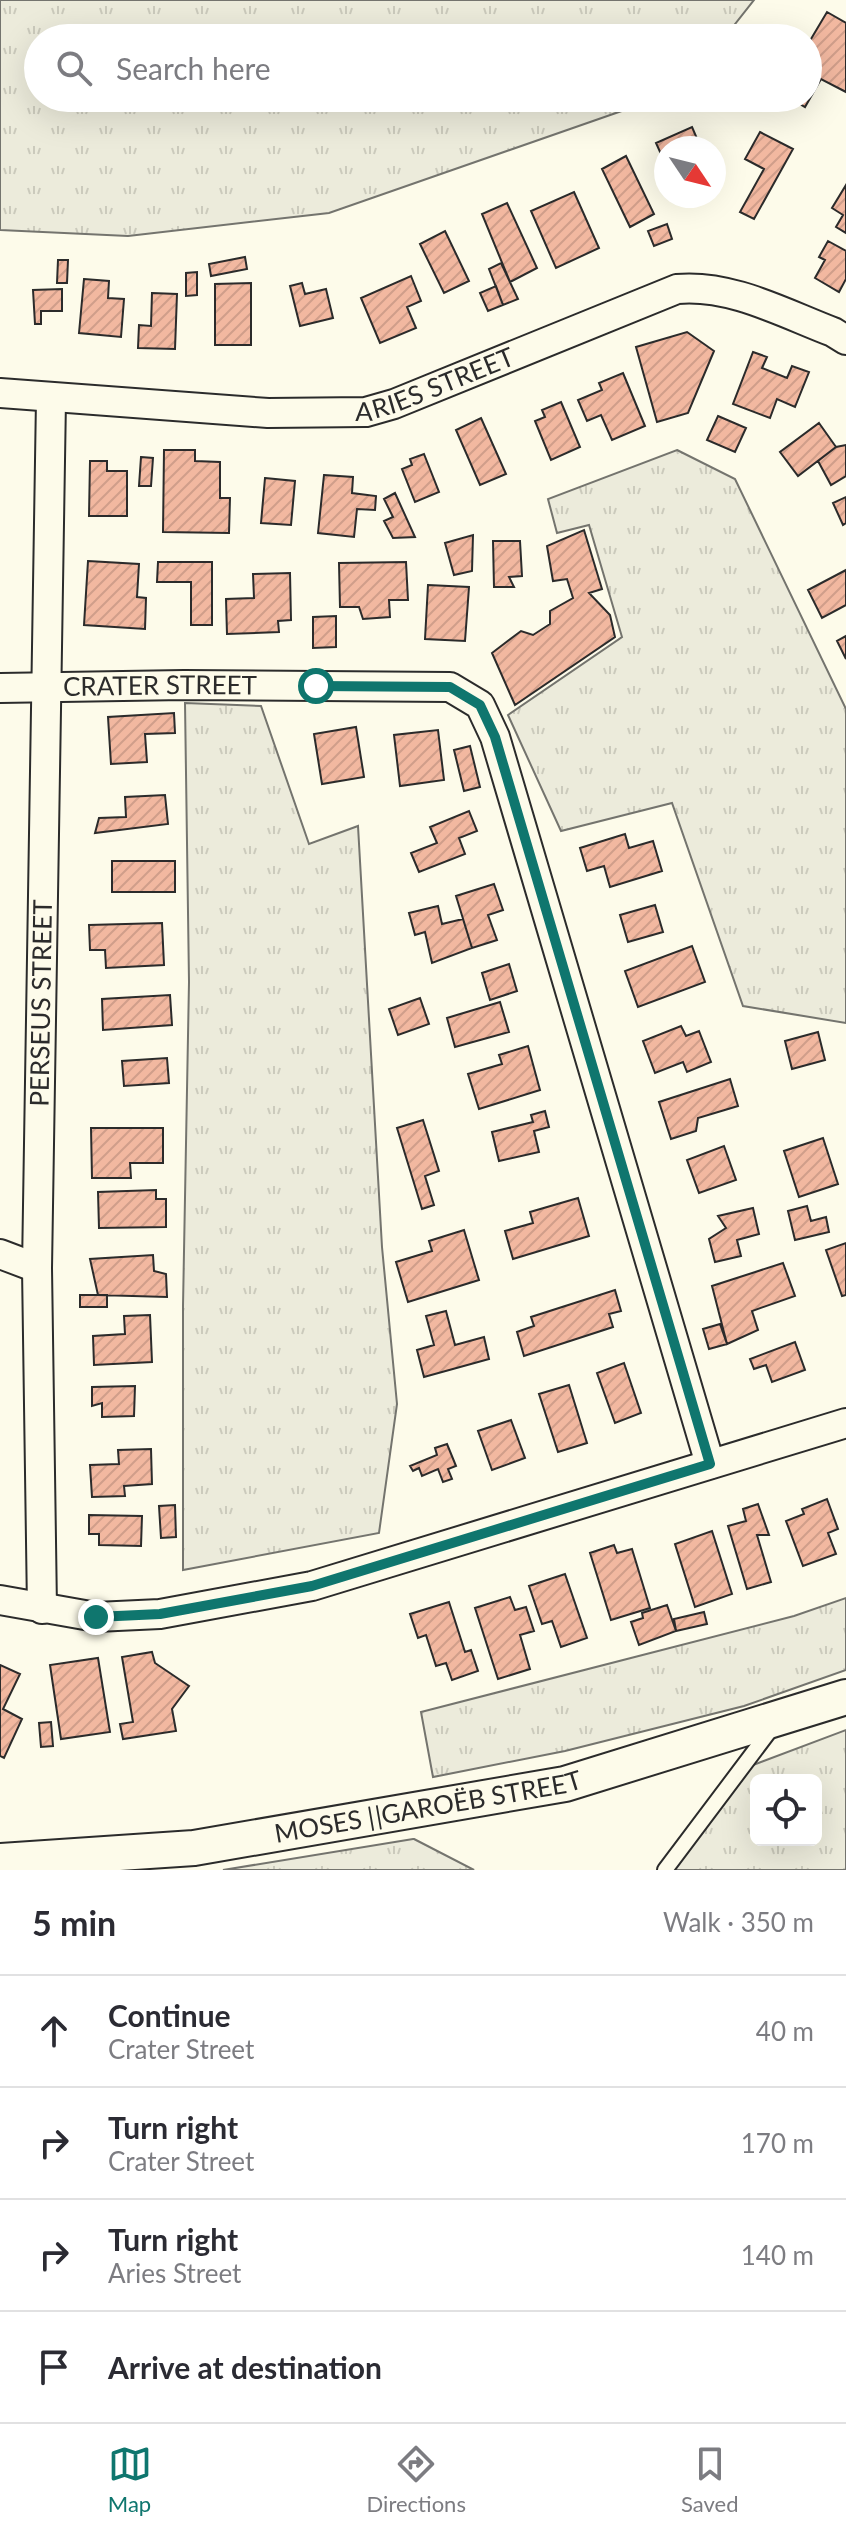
<!DOCTYPE html>
<meta charset="utf-8">
<style>
:root{--surface:#fff;--page:#f2f2f3;--text:#2b2b33;--muted:#7c7c81;--line:#e1e1e2;--accent:#0f766e}
body{margin:0;font-family:Lato,sans-serif;background:var(--page);color:var(--text)}
.controls{position:absolute;right:24px;bottom:24px;display:grid;overflow:hidden;border-radius:12px;box-shadow:0 8px 32px #0002}
.controls button{width:72px;height:72px;display:grid;place-items:center;padding:0;border:0;border-bottom:2px solid var(--line);background:var(--surface);color:var(--text);font:40px sans-serif}
.compass{position:absolute;left:654px;top:136px;width:72px;height:72px;border-radius:50%;background:var(--surface);box-shadow:0 8px 32px #0002;rotate:125deg}
.stop{position:absolute;width:24px;height:24px;margin:-18px;border:6px solid #0f766e;border-radius:50%;background:#fff}
.stop.end{background:#0f766e;border-color:#fff;box-shadow:0 2px 8px #0008}
.list{margin:0;padding:0;list-style:none}
h2{display:flex;justify-content:space-between;align-items:center;height:104px;margin:0;padding:0 32px;font-size:34px}
h2 small{font-size:26px;font-weight:400;color:var(--muted)}
.list li{display:grid;grid-template-columns:52px 1fr auto;gap:24px;align-items:center;box-sizing:border-box;height:112px;padding:0 32px;border-top:2px solid var(--line)}
.list b{display:block;font-size:30px;white-space:nowrap}
.list p{margin:0;font-size:26px;white-space:nowrap;color:var(--muted)}
.list em{font-size:26px;font-style:normal;color:var(--muted)}
.icon{flex:none;width:44px;height:44px;fill:none;stroke:currentColor;stroke-width:2;stroke-linecap:round;stroke-linejoin:round}
.map{position:relative;flex:none;width:846px;height:1870px;overflow:hidden}
.search{position:absolute;background:var(--surface);box-shadow:0 8px 32px #0002;left:24px;right:24px;top:24px;height:88px;display:flex;align-items:center;gap:20px;box-sizing:border-box;padding:0 28px;border-radius:44px;color:var(--muted);font-size:30px}
.sheet{height:552px;background:var(--surface)}
nav{display:flex;justify-content:space-around;align-items:center;box-sizing:border-box;height:112px;border-top:2px solid var(--line);background:var(--surface);font-size:22px;color:var(--muted)}
nav a{display:grid;justify-items:center;gap:4px}
nav .on{color:var(--accent)}
.map>svg:first-child{display:block}
.grass{fill:url(#grass-tufts);stroke:#74746e;stroke-width:2;fill-rule:evenodd}
.building{fill:url(#building-hatch);stroke:#2b2b2b;stroke-width:2}
.lines{fill:none;stroke-linecap:round;stroke-linejoin:round}
.service-casing{stroke:#2b2b2b;stroke-width:18}
.minor-casing{stroke:#2b2b2b;stroke-width:32}
.tertiary-casing{stroke:#2b2b2b;stroke-width:38}
.service{stroke:#fdfbea;stroke-width:14}
.minor{stroke:#fdfbea;stroke-width:28}
.tertiary{stroke:#fdfbea;stroke-width:34}
.route{stroke:#0f766e;stroke-width:10}
.labels{text-anchor:middle;stroke-width:6;stroke-linejoin:round;paint-order:stroke}
.street-label{font-size:26px;fill:#2b2b2b;stroke:#fdfbea}
</style>
<div class="map">
<svg width="846" height="1870" viewBox="0 0 846 1870">
<defs>
<pattern id="grass-tufts" width="24" height="20" patternUnits="userSpaceOnUse" patternTransform="scale(2)"><rect width="24" height="20" fill="#ecebdb"/><path d="M3 7l-1-3M5 7V3M7 7l1-3M15 17l-1-3M17 17v-4M19 17l1-3" fill="none" stroke="#cbcabc"/></pattern>
<pattern id="building-hatch" width="6" height="6" patternUnits="userSpaceOnUse" patternTransform="scale(2)"><rect width="6" height="6" fill="#f2b8a0"/><path d="M-1 1l2-2M0 6l6-6M5 7l2-2" fill="none" stroke="#d09e8a"/></pattern>
</defs>
<rect width="100%" height="100%" fill="#fdfbea"/>
<path class="grass" d="M 0,0 L 754,0 L 724,38 L 38,38 L 38,98 L 659,98 L 329,213 L 128,236 L 0,230 Z
M 677,450 L 735,479 L 846,709 L 846,1023 L 743,1006 L 672,803 L 561,831 L 508,715 L 622,637 L 589,525 L 557,533 L 548,499 Z
M 185,703 L 261,706 L 309,844 L 358,826 L 382,1247 L 397,1404 L 379,1533 L 183,1570 L 183,1306 L 189,982 Z
M 846,1598 L 846,1670 L 744,1706 L 565,1751 L 433,1777 L 421,1712 L 794,1616 Z
M 846,1730 L 846,1870 L 659,1870 L 737,1771 ZM 756,1780 L 816,1780 L 816,1840 L 756,1840 Z
M 414,1839 L 474,1870 L 223,1870 L 413,1839 Z"/>
<path class="building" d="M 827,12 L 846,23 L 846,92 L 821,79 L 805,107 L 790,98 L 808,98 L 808,44 Z
M 692,127 L 701,148 L 666,148 L 666,165 L 656,143 Z
M 760,132 L 793,149 L 754,219 L 740,212 L 764,169 L 745,159 Z
M 626,156 L 654,214 L 630,227 L 602,169 Z
M 846,185 L 846,233 L 836,227 L 843,215 L 832,208 Z
M 574,192 L 599,248 L 556,268 L 531,211 Z
M 507,203 L 537,268 L 510,282 L 482,214 Z
M 667,224 L 672,239 L 654,246 L 648,231 Z
M 445,231 L 469,281 L 444,293 L 420,244 Z
M 828,241 L 846,251 L 846,279 L 839,292 L 815,278 L 825,260 L 819,257 Z
M 245,257 L 247,269 L 211,276 L 209,264 Z
M 58,260 L 68,260 L 67,283 L 57,283 Z
M 501,263 L 518,299 L 503,305 L 489,269 Z
M 197,272 L 197,295 L 186,296 L 186,273 Z
M 411,276 L 421,301 L 407,307 L 416,328 L 380,343 L 361,298 Z
M 84,279 L 109,281 L 108,298 L 124,299 L 121,337 L 79,333 Z
M 251,283 L 251,345 L 215,345 L 215,284 Z
M 302,283 L 305,294 L 326,289 L 333,318 L 300,326 L 290,286 Z
M 496,286 L 503,305 L 488,311 L 480,293 Z
M 62,289 L 62,311 L 41,311 L 41,324 L 35,324 L 33,290 Z
M 152,293 L 177,294 L 175,349 L 138,348 L 139,325 L 151,326 Z
M 687,332 L 714,351 L 688,413 L 657,422 L 636,347 Z
M 753,352 L 767,357 L 762,368 L 787,378 L 792,366 L 809,372 L 795,407 L 777,399 L 770,418 L 733,404 Z
M 623,373 L 645,426 L 612,440 L 601,415 L 587,421 L 578,400 L 602,390 L 599,383 Z
M 561,402 L 580,447 L 551,460 L 535,421 L 545,417 L 542,410 Z
M 718,416 L 746,428 L 735,452 L 707,440 Z
M 481,418 L 506,474 L 480,485 L 456,430 Z
M 819,423 L 836,447 L 798,476 L 780,452 Z
M 846,445 L 846,476 L 831,485 L 818,461 L 836,447 Z
M 164,450 L 195,450 L 195,461 L 220,462 L 220,498 L 230,498 L 229,533 L 163,532 Z
M 424,454 L 439,492 L 415,502 L 402,469 L 412,465 L 410,459 Z
M 141,457 L 153,458 L 151,486 L 139,486 Z
M 90,461 L 107,461 L 107,471 L 127,471 L 127,516 L 89,516 Z
M 324,475 L 353,477 L 352,493 L 376,496 L 375,510 L 357,509 L 354,537 L 318,533 Z
M 265,478 L 295,481 L 291,525 L 261,523 Z
M 395,493 L 415,537 L 393,538 L 384,521 L 393,517 L 384,499 Z
M 846,497 L 846,523 L 843,525 L 833,503 Z
M 584,530 L 602,589 L 589,593 L 610,615 L 615,637 L 515,705 L 492,653 L 521,631 L 533,635 L 550,624 L 550,611 L 573,598 L 567,579 L 553,581 L 547,546 Z
M 473,535 L 472,571 L 454,575 L 445,543 Z
M 493,541 L 520,541 L 522,576 L 509,577 L 514,587 L 494,587 Z
M 88,561 L 139,564 L 137,597 L 146,598 L 145,629 L 84,625 Z
M 158,562 L 212,562 L 212,625 L 191,625 L 191,582 L 157,582 Z
M 406,562 L 408,600 L 389,600 L 390,617 L 363,619 L 359,607 L 340,607 L 339,563 Z
M 846,570 L 846,605 L 822,618 L 808,590 Z
M 290,573 L 291,620 L 278,621 L 279,632 L 227,634 L 226,599 L 254,598 L 253,574 Z
M 428,585 L 469,587 L 465,641 L 425,639 Z
M 336,616 L 336,647 L 313,648 L 313,617 Z
M 846,636 L 846,659 L 837,641 Z
M 174,713 L 175,733 L 145,734 L 147,762 L 111,764 L 108,717 Z
M 356,727 L 364,777 L 322,784 L 314,734 Z
M 438,730 L 444,780 L 400,786 L 394,735 Z
M 470,746 L 480,787 L 464,791 L 454,750 Z
M 165,795 L 168,824 L 95,833 L 99,818 L 126,817 L 125,797 Z
M 469,811 L 477,831 L 459,838 L 465,854 L 419,872 L 411,853 L 437,843 L 430,827 Z
M 625,834 L 629,848 L 653,841 L 662,871 L 610,887 L 604,866 L 587,871 L 580,848 Z
M 112,861 L 175,861 L 175,892 L 112,892 Z
M 494,884 L 503,910 L 488,915 L 497,940 L 472,948 L 456,896 Z
M 655,905 L 663,932 L 628,942 L 620,915 Z
M 438,906 L 442,924 L 463,919 L 472,948 L 432,963 L 425,932 L 415,935 L 409,913 Z
M 162,923 L 164,965 L 106,968 L 105,950 L 90,950 L 89,925 Z
M 692,946 L 705,982 L 638,1007 L 625,971 Z
M 509,964 L 517,991 L 490,1000 L 482,973 Z
M 170,995 L 172,1025 L 103,1030 L 102,999 Z
M 420,998 L 429,1024 L 398,1035 L 389,1009 Z
M 500,1002 L 509,1032 L 455,1047 L 447,1018 Z
M 681,1026 L 686,1036 L 699,1031 L 711,1062 L 687,1072 L 683,1062 L 655,1073 L 643,1041 Z
M 818,1032 L 825,1060 L 792,1069 L 785,1041 Z
M 528,1046 L 540,1090 L 479,1109 L 468,1074 L 502,1064 L 499,1055 Z
M 167,1058 L 169,1083 L 124,1086 L 122,1061 Z
M 730,1079 L 738,1106 L 698,1118 L 696,1131 L 671,1139 L 659,1102 Z
M 545,1111 L 549,1127 L 534,1131 L 539,1152 L 499,1161 L 492,1132 L 533,1122 L 531,1115 Z
M 423,1120 L 439,1171 L 425,1176 L 434,1205 L 422,1209 L 397,1128 Z
M 91,1128 L 163,1128 L 163,1163 L 130,1163 L 131,1178 L 92,1178 Z
M 823,1138 L 838,1184 L 799,1197 L 784,1151 Z
M 724,1146 L 736,1180 L 699,1193 L 687,1160 Z
M 156,1190 L 156,1199 L 166,1199 L 166,1227 L 99,1228 L 98,1192 Z
M 578,1198 L 589,1236 L 513,1259 L 505,1231 L 533,1223 L 530,1212 Z
M 807,1206 L 811,1221 L 826,1217 L 829,1232 L 795,1240 L 788,1211 Z
M 753,1208 L 759,1234 L 737,1240 L 741,1256 L 715,1262 L 709,1239 L 726,1228 L 718,1216 Z
M 464,1230 L 479,1280 L 408,1302 L 396,1262 L 432,1251 L 429,1241 Z
M 846,1243 L 846,1295 L 842,1296 L 826,1250 Z
M 153,1255 L 154,1271 L 166,1274 L 167,1297 L 98,1295 L 90,1259 Z
M 783,1263 L 795,1296 L 752,1311 L 758,1330 L 727,1344 L 712,1286 Z
M 615,1290 L 621,1311 L 609,1314 L 613,1327 L 524,1356 L 517,1332 L 534,1326 L 531,1317 Z
M 80,1295 L 107,1295 L 107,1307 L 80,1307 Z
M 446,1311 L 455,1345 L 484,1337 L 489,1359 L 424,1377 L 417,1350 L 434,1345 L 426,1316 Z
M 150,1315 L 152,1362 L 94,1365 L 93,1336 L 125,1334 L 124,1316 Z
M 720,1324 L 727,1344 L 709,1349 L 703,1329 Z
M 795,1342 L 805,1370 L 772,1382 L 766,1365 L 754,1369 L 750,1359 Z
M 624,1363 L 641,1413 L 615,1423 L 597,1373 Z
M 569,1385 L 587,1443 L 558,1452 L 539,1394 Z
M 135,1386 L 134,1416 L 102,1417 L 102,1403 L 92,1406 L 92,1387 Z
M 511,1420 L 525,1458 L 492,1470 L 478,1431 Z
M 447,1444 L 456,1466 L 448,1469 L 452,1479 L 443,1482 L 438,1469 L 422,1476 L 419,1468 L 413,1471 L 410,1466 L 437,1455 L 435,1448 Z
M 151,1449 L 152,1484 L 124,1486 L 125,1496 L 92,1497 L 90,1465 L 119,1464 L 118,1450 Z
M 827,1499 L 838,1529 L 828,1533 L 836,1554 L 803,1566 L 786,1521 L 804,1514 L 802,1509 Z
M 758,1504 L 769,1535 L 757,1535 L 771,1582 L 747,1589 L 728,1526 L 746,1521 L 743,1509 Z
M 175,1505 L 176,1537 L 161,1538 L 159,1506 Z
M 89,1515 L 142,1516 L 141,1546 L 99,1545 L 99,1534 L 89,1534 Z
M 712,1531 L 732,1594 L 695,1607 L 675,1544 Z
M 614,1545 L 617,1553 L 632,1549 L 650,1608 L 611,1620 L 590,1553 Z
M 565,1574 L 587,1638 L 561,1647 L 552,1621 L 542,1624 L 529,1586 Z
M 510,1597 L 515,1610 L 526,1607 L 534,1631 L 520,1635 L 530,1669 L 498,1679 L 475,1608 Z
M 449,1602 L 465,1652 L 471,1650 L 478,1671 L 452,1680 L 446,1663 L 436,1666 L 426,1635 L 418,1638 L 410,1614 Z
M 667,1605 L 676,1631 L 639,1645 L 631,1622 L 643,1618 L 642,1613 Z
M 704,1612 L 707,1624 L 676,1631 L 674,1619 Z
M 152,1652 L 155,1663 L 189,1686 L 172,1709 L 176,1731 L 123,1739 L 120,1724 L 133,1722 L 122,1657 Z
M 98,1658 L 110,1732 L 61,1739 L 50,1665 Z
M 0,1665 L 20,1674 L 3,1709 L 22,1719 L 4,1758 L 0,1756 Z
M 51,1722 L 53,1746 L 41,1747 L 39,1723 Z"/>
<g class="lines">
<g class="service-casing">
<path id="service" d="M 665,1870 L 774,1725"/>
</g>
<g class="minor-casing">
<g id="minor">
<path id="s1" d="M 0,393 L 268,413 L 366,412 L 394,404 L 677,289 C 731,284 783,313 833,332 L 846,340"/>
<path id="s2" d="M 0,688 L 184,685 L 450,687 L 480,705 L 495,737 L 710,1464"/>
<path d="M 0,1254 L 37,1268"/>
<path d="M 0,1600 L 96,1617 L 160,1614 L 312,1586 L 846,1423"/>
<path id="s3" d="M 42,1609 L 37,1268 L 51,399"/>
</g>
</g>
<g class="tertiary-casing">
<g id="tertiary">
<path id="s4" d="M 0,1861 L 194,1848 L 565,1784 L 846,1697"/>
</g>
</g>
<use href="#service" class="service"/>
<use href="#minor" class="minor"/>
<use href="#tertiary" class="tertiary"/>
</g>
<g class="lines">
<path class="route" d="M 96,1617 L 160,1614 L 312,1586 L 710,1464 L 495,737 L 480,705 L 450,687 L 316,686"/>
</g>
<g class="labels">
<g class="street-label">
<text dy="9" stroke="none"><textPath href="#s1" startOffset="440">ARIES STREET</textPath></text>
<text dy="9" stroke="none"><textPath href="#s2" startOffset="160">CRATER STREET</textPath></text>
<text dy="9" stroke="none"><textPath href="#s3" startOffset="606">PERSEUS STREET</textPath></text>
<text dy="9" stroke="none"><textPath href="#s4" startOffset="432">MOSES ǁGAROËB STREET</textPath></text>
</g>
</g>
</svg>
<div class="controls">
<button><svg class="icon" aria-label="locate" viewBox="0 0 24 24"><circle cx="12" cy="12" r="6"/><path d="M12 2v4M12 18v4M2 12h4M18 12h4"/></svg></button>
</div>
<svg class="compass" viewBox="-18 -18 36 36"><path d="M0-13l5 13h-10z" fill="#e53935"/><path d="M0 13l5-13h-10z" fill="#7c7c81"/></svg>
<div class="stop" style="left:316px;top:686px"></div>
<div class="stop end" style="left:96px;top:1617px"></div>
<div class="search"><svg class="icon" aria-label="search" viewBox="0 0 24 24"><circle cx="10" cy="10" r="6"/><path d="M15 15l6 6"/></svg>Search here</div>
</div>
<section class="sheet">
<h2>5 min<small>Walk · 350 m</small></h2>
<ul class="list">
<li><svg class="icon" aria-label="ahead" viewBox="0 0 24 24"><path d="M12 20V5M6 11l6-6 6 6"/></svg><div><b>Continue</b><p>Crater Street</p></div><em>40 m</em></li>
<li><svg class="icon" aria-label="right" viewBox="0 0 24 24"><path d="M7 20v-9h11M14 6l5 5-5 5"/></svg><div><b>Turn right</b><p>Crater Street</p></div><em>170 m</em></li>
<li><svg class="icon" aria-label="right" viewBox="0 0 24 24"><path d="M7 20v-9h11M14 6l5 5-5 5"/></svg><div><b>Turn right</b><p>Aries Street</p></div><em>140 m</em></li>
<li><svg class="icon" aria-label="arrive" viewBox="0 0 24 24"><path d="M6 21V4h12l-3 4 3 4H6"/></svg><div><b>Arrive at destination</b></div></li>
</ul>
</section>
<nav>
<a class="on"><svg class="icon" aria-label="map" viewBox="0 0 24 24"><path d="M3 6l6-2 6 2 6-2v14l-6 2-6-2-6 2zM9 4v14M15 6v14"/></svg>Map</a>
<a><svg class="icon" aria-label="directions" viewBox="0 0 24 24"><path d="M12 3l9 9-9 9-9-9zM9 14v-3h6M13 9l2 2-2 2"/></svg>Directions</a>
<a><svg class="icon" aria-label="saved" viewBox="0 0 24 24"><path d="M7 4h10v16l-5-4-5 4z"/></svg>Saved</a>
</nav>
